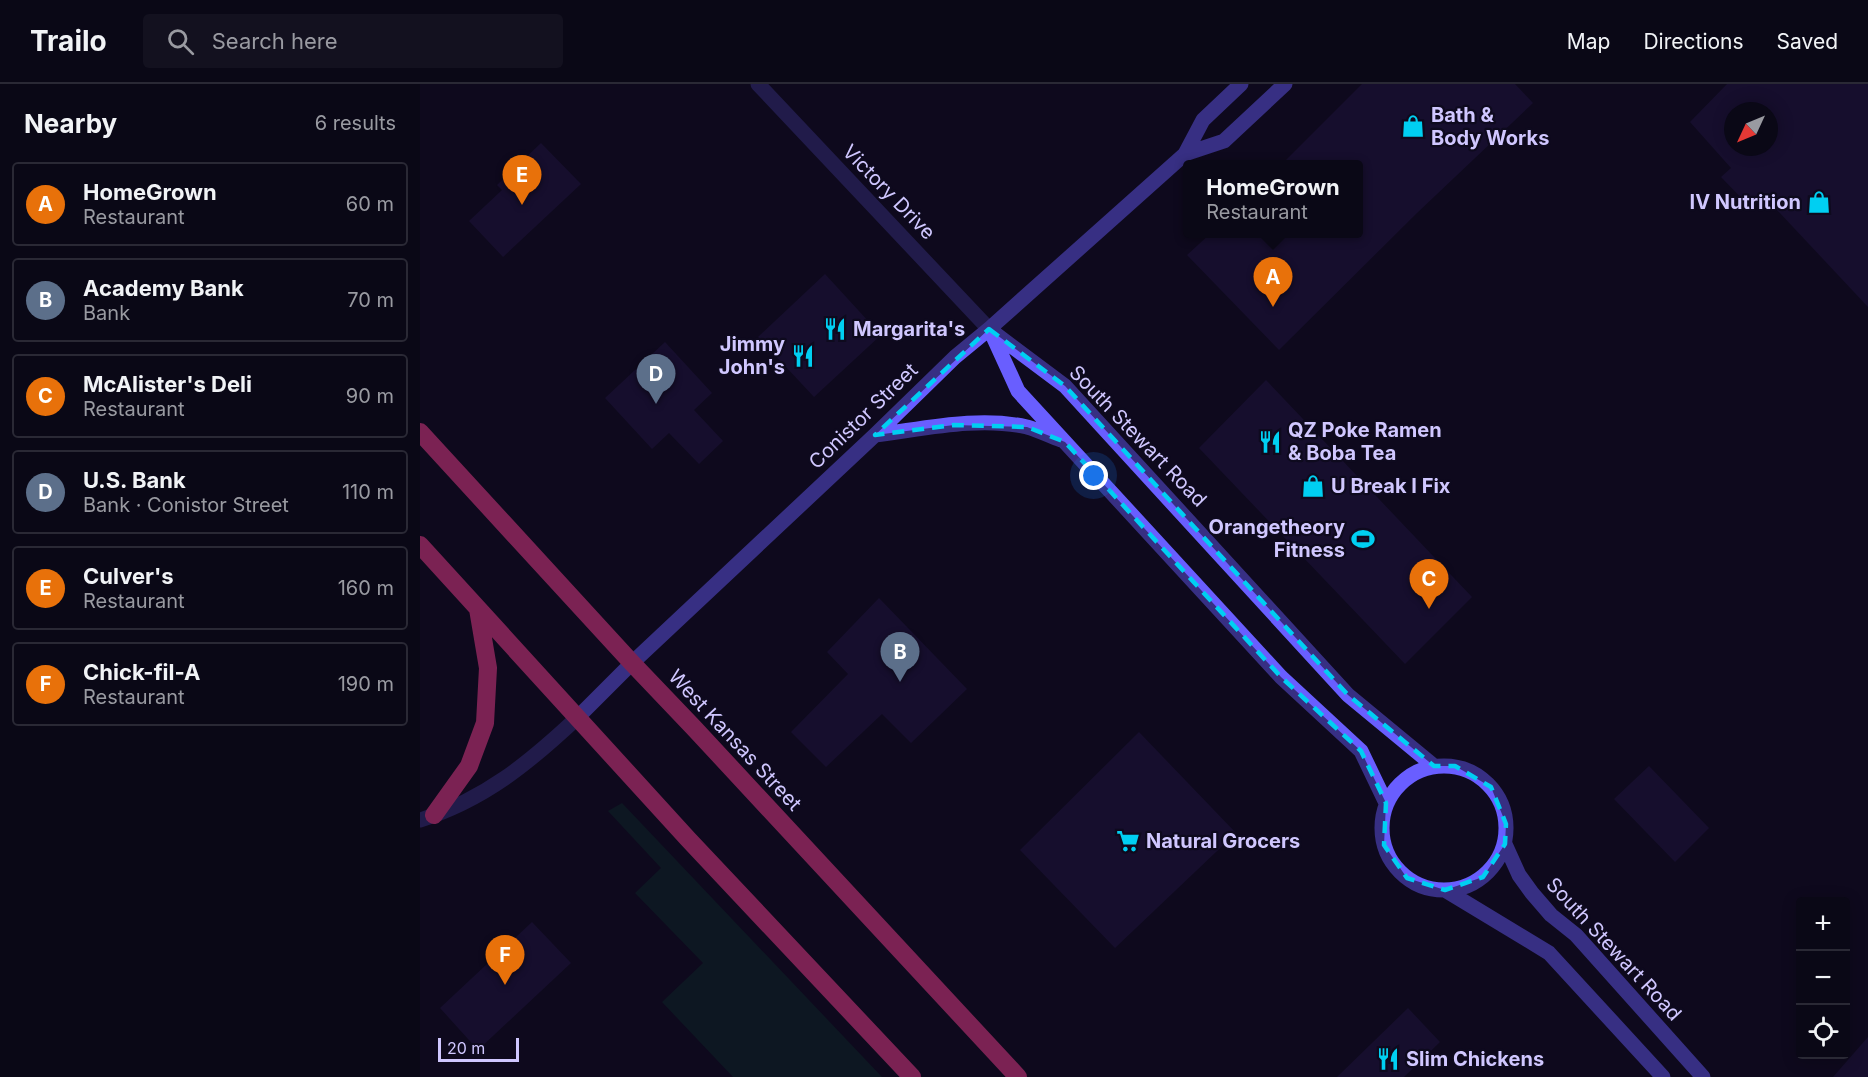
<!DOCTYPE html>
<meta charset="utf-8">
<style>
:root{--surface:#0a0816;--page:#13111f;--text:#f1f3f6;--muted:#999aa1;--line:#2a2935;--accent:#0b8043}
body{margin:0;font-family:Inter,sans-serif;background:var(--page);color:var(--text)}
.controls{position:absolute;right:18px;bottom:18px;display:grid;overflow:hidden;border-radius:6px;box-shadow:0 3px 15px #0003}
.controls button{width:54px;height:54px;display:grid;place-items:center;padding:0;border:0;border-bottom:2px solid var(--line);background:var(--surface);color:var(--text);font:30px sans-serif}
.compass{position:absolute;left:1304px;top:18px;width:54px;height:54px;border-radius:50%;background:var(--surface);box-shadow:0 3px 15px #0003;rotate:226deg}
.scale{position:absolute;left:18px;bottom:15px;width:81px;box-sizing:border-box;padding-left:6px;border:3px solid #d0c7ff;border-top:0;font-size:16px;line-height:21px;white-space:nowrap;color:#d0c7ff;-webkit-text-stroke:4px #0e0a1e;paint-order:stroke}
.you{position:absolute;left:674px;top:392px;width:21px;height:21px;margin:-15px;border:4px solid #fff;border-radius:50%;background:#1a73e8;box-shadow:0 0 0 9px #1a73e833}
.badge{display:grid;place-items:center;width:39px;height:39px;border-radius:50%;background:var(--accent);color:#fff;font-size:20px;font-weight:700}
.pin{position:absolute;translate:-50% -50px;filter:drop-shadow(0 2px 3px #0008)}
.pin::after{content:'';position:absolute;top:32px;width:21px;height:18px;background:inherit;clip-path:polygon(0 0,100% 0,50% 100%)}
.popup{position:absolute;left:763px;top:76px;width:180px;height:78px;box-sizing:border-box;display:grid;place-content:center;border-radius:6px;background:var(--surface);filter:drop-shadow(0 2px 4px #0005);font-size:20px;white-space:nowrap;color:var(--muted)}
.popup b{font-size:22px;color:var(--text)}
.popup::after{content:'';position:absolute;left:50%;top:100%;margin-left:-12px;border:12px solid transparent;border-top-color:var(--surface)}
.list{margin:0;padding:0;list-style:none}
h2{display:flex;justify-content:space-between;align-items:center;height:78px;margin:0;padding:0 24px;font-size:26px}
h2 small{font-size:20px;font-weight:400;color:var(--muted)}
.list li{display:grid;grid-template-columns:39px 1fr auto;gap:18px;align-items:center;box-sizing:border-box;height:84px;margin:0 12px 12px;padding:0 12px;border:2px solid var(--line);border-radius:6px}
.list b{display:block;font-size:22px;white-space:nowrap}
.list p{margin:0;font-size:20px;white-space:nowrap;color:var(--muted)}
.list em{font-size:20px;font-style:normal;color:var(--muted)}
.icon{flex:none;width:33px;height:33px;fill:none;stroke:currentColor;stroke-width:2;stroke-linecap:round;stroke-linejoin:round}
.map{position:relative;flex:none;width:1448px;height:993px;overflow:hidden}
header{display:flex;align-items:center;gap:36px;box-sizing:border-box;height:84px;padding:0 30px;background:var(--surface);border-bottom:2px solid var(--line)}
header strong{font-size:28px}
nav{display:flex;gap:33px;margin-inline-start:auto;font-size:21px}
.search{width:420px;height:54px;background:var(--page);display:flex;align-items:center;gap:15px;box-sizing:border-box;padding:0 21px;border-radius:6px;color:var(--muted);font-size:22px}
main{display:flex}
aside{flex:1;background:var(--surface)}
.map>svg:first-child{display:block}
.green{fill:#0d2828}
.building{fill:#201540;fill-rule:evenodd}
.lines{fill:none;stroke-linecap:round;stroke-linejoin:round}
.street{stroke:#383280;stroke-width:15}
.secondary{stroke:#695eff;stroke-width:15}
.highway{stroke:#ff4294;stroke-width:18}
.marked{fill:none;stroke:#00cff2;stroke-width:4.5;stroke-dasharray:12 8;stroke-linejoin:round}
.labels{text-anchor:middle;stroke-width:4.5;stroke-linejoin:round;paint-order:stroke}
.poi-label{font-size:20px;font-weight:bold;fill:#d0c7ff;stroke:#0e0a1e;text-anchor:start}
.street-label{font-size:20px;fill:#d0c7ff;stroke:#0e0a1e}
</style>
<header>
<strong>Trailo</strong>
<div class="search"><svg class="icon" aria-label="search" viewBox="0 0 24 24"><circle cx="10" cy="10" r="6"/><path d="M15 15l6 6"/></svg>Search here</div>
<nav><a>Map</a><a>Directions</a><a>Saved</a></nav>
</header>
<main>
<aside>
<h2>Nearby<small>6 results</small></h2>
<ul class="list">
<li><span class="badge" style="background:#e8710a">A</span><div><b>HomeGrown</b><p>Restaurant</p></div><em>60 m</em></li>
<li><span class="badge" style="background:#5c6f8a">B</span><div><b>Academy Bank</b><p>Bank</p></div><em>70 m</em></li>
<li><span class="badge" style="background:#e8710a">C</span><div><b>McAlister's Deli</b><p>Restaurant</p></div><em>90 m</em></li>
<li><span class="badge" style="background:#5c6f8a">D</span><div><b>U.S. Bank</b><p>Bank · Conistor Street</p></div><em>110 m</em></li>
<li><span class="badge" style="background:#e8710a">E</span><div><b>Culver's</b><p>Restaurant</p></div><em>160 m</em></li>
<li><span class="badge" style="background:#e8710a">F</span><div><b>Chick-fil-A</b><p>Restaurant</p></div><em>190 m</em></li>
</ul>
</aside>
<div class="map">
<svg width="1448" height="993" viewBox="0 0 1448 993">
<rect width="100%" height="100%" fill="#0e0a1e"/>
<path class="green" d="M 202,719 L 462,993 L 313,993 L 242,918 L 283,879 L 215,809 L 241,784 L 188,727 Z"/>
<path class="building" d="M 942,0 L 1095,0 L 1113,19 L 997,129 L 859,266 L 767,171 L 790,150 L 939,150 L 939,81 L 861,81 Z
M 1307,0 L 1448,0 L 1448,223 L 1343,111 L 1331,124 L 1301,93 L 1311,84 L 1270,38 ZM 1313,27 L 1349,27 L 1349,63 L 1313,63 Z
M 121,59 L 161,100 L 83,173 L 49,137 L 82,106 L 77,101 Z
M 405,190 L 461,251 L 394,313 L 338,253 Z
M 245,258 L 292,309 L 274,326 L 303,357 L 279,380 L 249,349 L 232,365 L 185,314 Z
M 846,296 L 1052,513 L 985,580 L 779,364 Z
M 459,514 L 547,605 L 491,659 L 462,630 L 406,683 L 371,648 L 428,590 L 407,568 Z
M 719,648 L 816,749 L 695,864 L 600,766 Z
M 1229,682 L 1289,744 L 1255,778 L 1194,715 Z
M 112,838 L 151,879 L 58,966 L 20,924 Z
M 988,924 L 1020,958 L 984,993 L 917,993 Z
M 1448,953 L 1448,993 L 1413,993 Z"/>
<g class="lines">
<path class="street" d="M 338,0 L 569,245
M 0,736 C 64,716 109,679 158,633"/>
<path class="secondary" d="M 765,70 L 804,57 L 865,0
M 569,245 L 645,302 L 928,611 L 1014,682
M 571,248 L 598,307 L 861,593 L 941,667 L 966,719
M 455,351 C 504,345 558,332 607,343 C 618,346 630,352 641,356
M 158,633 L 212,579 L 455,351 L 535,273 L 569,245 L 765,70 L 783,36 L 821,0
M962 744a62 62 0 1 1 124 0a62 62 0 1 1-124 0Z
M 1085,760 L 1099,791 L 1112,809 L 1131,831 L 1156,851 L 1283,993
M 1025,806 L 1129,869 L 1243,993"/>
<path class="highway" d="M 0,348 L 212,579 L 274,644 L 598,993
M 0,461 L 268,755 L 492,993
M 14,731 L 49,682 L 65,639 L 68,584 L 58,525"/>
</g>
<path d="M0 0H1448V993H0ZM 569,245 L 645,302 L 928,611 L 1014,682 L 1035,682 L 1071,703 L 1086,740 L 1085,760 L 1063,793 L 1025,806 L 987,794 L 964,761 L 966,719 L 941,667 L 861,593 L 645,358 L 607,343 L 534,341 L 455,351 Z" fill="#0e0a1e" fill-opacity=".55" fill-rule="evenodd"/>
<path class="marked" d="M 569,245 L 645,302 L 928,611 L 1014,682 L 1035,682 L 1071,703 L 1086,740 L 1085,760 L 1063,793 L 1025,806 L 987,794 L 964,761 L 966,719 L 941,667 L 861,593 L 645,358 L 607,343 L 534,341 L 455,351 Z"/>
<defs>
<g id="shop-bare" transform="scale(1.8)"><path d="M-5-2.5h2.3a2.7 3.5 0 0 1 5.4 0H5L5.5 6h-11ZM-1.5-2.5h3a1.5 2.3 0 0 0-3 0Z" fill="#00cff2" stroke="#0e0a1e" stroke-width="2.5" paint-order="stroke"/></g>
<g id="restaurant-bare" transform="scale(1.8)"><path d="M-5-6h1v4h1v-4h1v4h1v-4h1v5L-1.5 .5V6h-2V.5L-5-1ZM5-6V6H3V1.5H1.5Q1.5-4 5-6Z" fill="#00cff2" stroke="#0e0a1e" stroke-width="2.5" paint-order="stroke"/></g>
<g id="stadium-bare" transform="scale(1.8)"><path d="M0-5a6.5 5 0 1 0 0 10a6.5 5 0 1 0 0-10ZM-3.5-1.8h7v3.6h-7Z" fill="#00cff2" stroke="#0e0a1e" stroke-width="2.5" paint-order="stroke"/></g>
<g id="supermarket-bare" transform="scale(1.8)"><path d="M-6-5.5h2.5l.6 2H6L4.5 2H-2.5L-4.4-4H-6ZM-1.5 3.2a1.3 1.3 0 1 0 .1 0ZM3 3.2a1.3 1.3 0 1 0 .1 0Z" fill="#00cff2" stroke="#0e0a1e" stroke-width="2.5" paint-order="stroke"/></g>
</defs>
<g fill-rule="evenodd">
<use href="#shop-bare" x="993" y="42"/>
<use href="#shop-bare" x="1399" y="118"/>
<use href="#restaurant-bare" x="415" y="245"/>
<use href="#restaurant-bare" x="383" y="272"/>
<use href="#restaurant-bare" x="850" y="358"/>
<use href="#shop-bare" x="893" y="402"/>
<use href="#stadium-bare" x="943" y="455"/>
<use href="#supermarket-bare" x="708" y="757"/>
<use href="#restaurant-bare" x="968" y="975"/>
</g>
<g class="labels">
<g class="poi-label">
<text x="1011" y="38">Bath &amp;<tspan x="1011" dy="23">Body Works</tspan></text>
<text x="1381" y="125" text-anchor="end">IV Nutrition</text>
<text x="433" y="252">Margarita's</text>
<text x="365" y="267" text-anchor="end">Jimmy<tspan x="365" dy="23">John's</tspan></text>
<text x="868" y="353">QZ Poke Ramen<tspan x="868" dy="23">&amp; Boba Tea</tspan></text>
<text x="911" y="409">U Break I Fix</text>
<text x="925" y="450" text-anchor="end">Orangetheory<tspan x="925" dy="23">Fitness</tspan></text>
<text x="726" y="764">Natural Grocers</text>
<text x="986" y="982">Slim Chickens</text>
</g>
<g class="street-label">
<text transform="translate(469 108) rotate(46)" y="7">Victory Drive</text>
<text transform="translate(443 332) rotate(-44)" y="7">Conistor Street</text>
<text transform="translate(718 352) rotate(46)" y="7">South Stewart Road</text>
<text transform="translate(315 656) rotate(47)" y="7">West Kansas Street</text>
<text transform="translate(1194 865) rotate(47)" y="7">South Stewart Road</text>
</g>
</g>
</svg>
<div class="controls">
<button>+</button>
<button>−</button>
<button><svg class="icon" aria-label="locate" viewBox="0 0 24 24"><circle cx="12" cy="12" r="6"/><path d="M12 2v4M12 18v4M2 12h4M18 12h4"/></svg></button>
</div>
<svg class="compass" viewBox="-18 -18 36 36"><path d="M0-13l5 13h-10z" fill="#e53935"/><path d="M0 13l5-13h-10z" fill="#999aa1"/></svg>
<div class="scale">20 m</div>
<div class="you"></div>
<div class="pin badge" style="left:853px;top:223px;background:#e8710a">A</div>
<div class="popup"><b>HomeGrown</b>Restaurant</div>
<div class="pin badge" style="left:480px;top:598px;background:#5c6f8a">B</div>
<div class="pin badge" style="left:1009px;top:525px;background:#e8710a">C</div>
<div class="pin badge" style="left:236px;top:320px;background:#5c6f8a">D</div>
<div class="pin badge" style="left:102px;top:121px;background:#e8710a">E</div>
<div class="pin badge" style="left:85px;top:901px;background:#e8710a">F</div>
</div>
</main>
